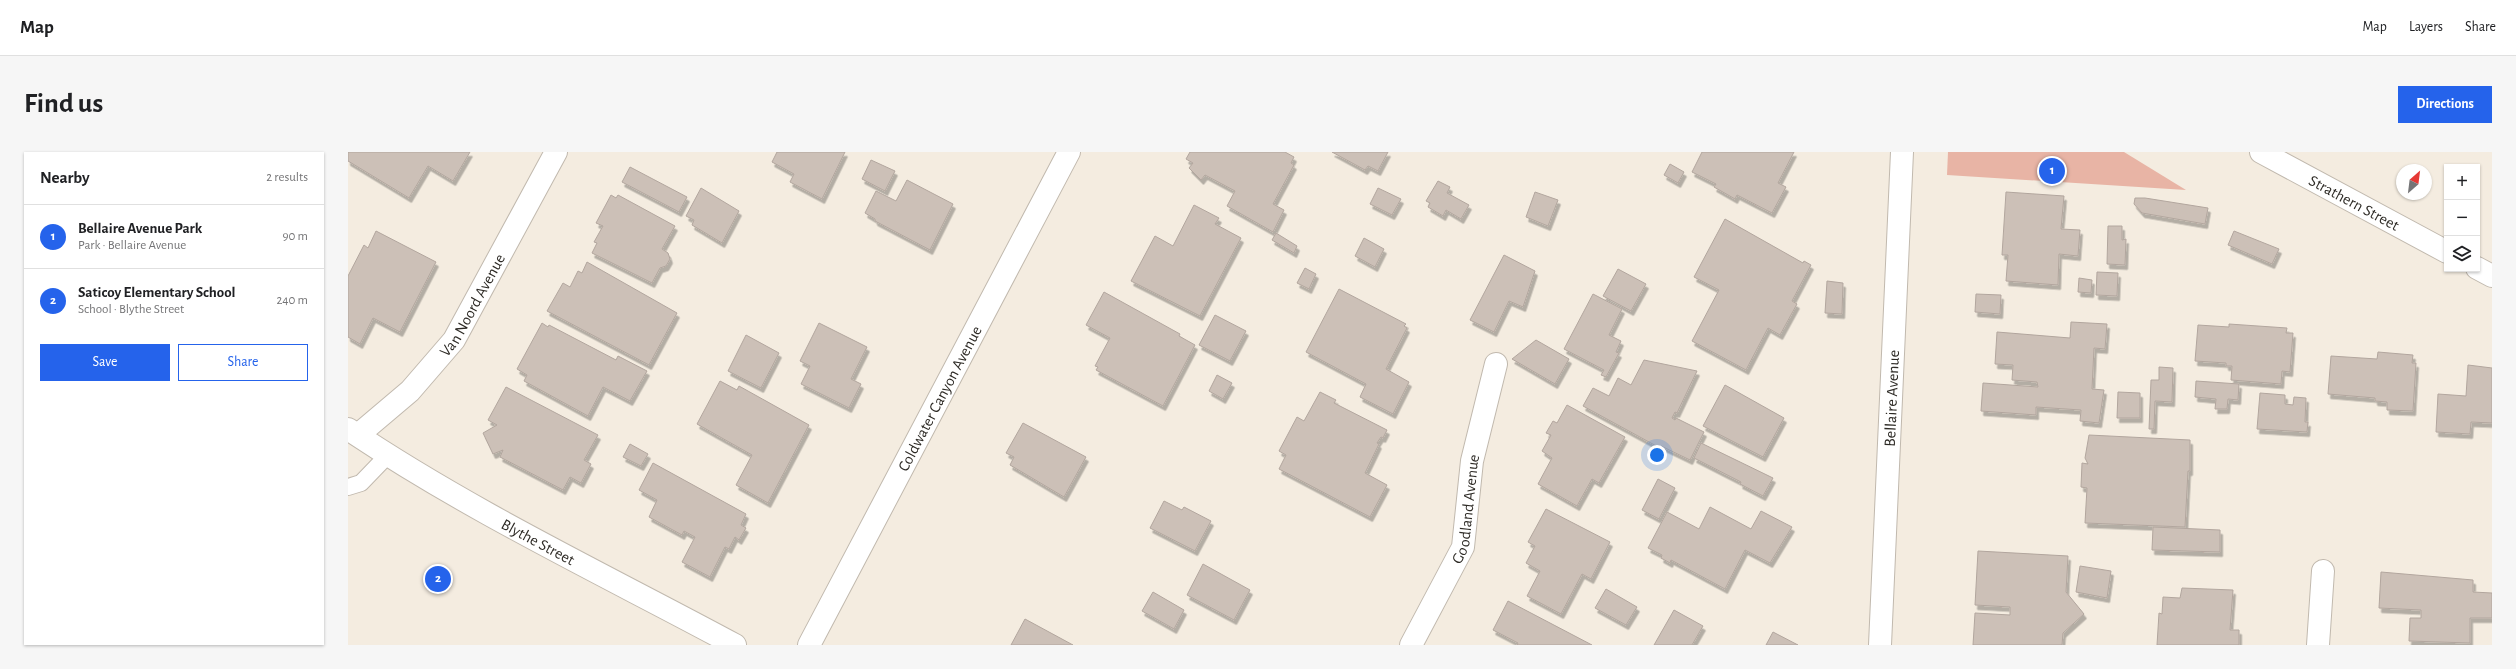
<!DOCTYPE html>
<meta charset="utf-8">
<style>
:root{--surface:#fff;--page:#f6f6f6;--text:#202124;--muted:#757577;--line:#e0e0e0;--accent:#2563eb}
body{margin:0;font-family:"Alegreya Sans",sans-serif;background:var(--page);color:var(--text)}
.controls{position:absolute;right:12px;top:12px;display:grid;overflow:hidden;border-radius:0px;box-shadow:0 1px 3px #0004}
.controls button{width:36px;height:36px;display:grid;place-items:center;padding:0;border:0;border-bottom:1px solid var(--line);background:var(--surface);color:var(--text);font:20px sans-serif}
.compass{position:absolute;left:2048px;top:12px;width:36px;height:36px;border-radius:50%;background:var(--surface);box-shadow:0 1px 3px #0004;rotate:28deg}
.you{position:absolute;left:1309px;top:303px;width:14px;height:14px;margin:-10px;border:3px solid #fff;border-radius:50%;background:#1a73e8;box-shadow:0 0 0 6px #1a73e833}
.badge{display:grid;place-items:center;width:26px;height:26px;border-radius:50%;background:var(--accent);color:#fff;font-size:13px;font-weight:700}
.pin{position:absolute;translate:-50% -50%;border:2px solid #fff;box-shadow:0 1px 4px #0006}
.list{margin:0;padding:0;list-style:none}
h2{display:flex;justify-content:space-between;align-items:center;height:52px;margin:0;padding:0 16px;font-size:17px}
h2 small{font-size:13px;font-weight:400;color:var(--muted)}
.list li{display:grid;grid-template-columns:26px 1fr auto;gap:12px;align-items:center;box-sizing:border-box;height:64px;padding:0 16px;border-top:1px solid var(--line)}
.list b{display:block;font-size:15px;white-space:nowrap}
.list p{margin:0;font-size:13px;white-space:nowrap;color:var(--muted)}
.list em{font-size:13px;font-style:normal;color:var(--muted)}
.actions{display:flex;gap:8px;padding:12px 16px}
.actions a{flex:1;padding:9px 0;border:1px solid var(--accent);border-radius:0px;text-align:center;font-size:14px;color:var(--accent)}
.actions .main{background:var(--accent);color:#fff}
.icon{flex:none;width:22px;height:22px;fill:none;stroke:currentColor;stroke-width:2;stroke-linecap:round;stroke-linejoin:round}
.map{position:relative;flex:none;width:2144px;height:493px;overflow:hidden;border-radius:0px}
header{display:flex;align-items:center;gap:24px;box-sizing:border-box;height:56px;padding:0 20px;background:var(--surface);border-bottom:1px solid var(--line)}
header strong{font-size:19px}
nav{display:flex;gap:22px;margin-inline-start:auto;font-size:14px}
.intro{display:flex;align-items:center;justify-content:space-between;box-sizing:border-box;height:96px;padding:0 24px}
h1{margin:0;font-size:28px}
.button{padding:10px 18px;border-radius:0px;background:var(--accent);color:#fff;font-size:14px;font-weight:700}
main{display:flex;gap:24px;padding:0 24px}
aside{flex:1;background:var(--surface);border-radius:0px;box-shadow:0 1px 3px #0004}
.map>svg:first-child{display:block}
.green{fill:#e8b4a5}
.building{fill:#ccc0b7;stroke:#b2a69e;filter:url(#shadow)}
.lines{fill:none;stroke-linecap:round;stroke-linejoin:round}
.lane-casing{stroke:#c1b9ae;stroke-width:18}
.street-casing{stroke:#c1b9ae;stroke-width:24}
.secondary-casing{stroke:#c1b9ae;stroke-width:24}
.lane{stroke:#fff;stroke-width:16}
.street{stroke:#fff;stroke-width:22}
.secondary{stroke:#fff;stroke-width:22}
.labels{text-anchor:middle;stroke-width:3.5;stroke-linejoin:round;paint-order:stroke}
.street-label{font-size:16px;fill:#2d2a25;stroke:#fefaf3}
</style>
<header>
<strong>Map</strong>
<nav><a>Map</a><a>Layers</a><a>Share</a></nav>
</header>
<div class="intro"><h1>Find us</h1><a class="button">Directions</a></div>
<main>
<aside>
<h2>Nearby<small>2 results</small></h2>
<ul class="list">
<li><span class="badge">1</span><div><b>Bellaire Avenue Park</b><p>Park · Bellaire Avenue</p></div><em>90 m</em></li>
<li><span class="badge">2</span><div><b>Saticoy Elementary School</b><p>School · Blythe Street</p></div><em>240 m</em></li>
</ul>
<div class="actions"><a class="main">Save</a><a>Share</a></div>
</aside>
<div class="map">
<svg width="2144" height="493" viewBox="0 0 2144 493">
<defs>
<filter id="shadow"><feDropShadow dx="2.5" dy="4.5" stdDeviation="0" flood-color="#0004"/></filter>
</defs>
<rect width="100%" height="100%" fill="#f4ece0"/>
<path class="green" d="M 1600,0 L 1776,0 L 1838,38 L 1599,23 Z"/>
<path class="building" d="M 0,0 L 122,0 L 105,29 L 80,14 L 61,46 L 0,9 Z
M 429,0 L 497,0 L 474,47 L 442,30 L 446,22 L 424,10 Z
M 842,0 L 937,0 L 946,5 L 943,11 L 946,13 L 925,52 L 936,58 L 925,80 L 879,54 L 887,39 L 857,23 L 853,28 L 841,16 L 845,11 L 838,7 Z
M 984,0 L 1040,0 L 1030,19 L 1020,14 L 1017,18 Z
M 1354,0 L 1446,0 L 1430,31 L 1438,35 L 1424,61 L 1389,43 L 1387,47 L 1366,35 L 1368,32 L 1344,20 Z
M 523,8 L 547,19 L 537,39 L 514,27 Z
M 1322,12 L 1336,20 L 1330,31 L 1316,23 Z
M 282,15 L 339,45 L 331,60 L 274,30 Z
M 559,28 L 605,52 L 582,98 L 527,69 L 527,67 L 517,61 L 528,39 L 548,49 Z
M 1090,29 L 1102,35 L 1099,41 L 1121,53 L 1113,67 L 1098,58 L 1095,64 L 1080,55 L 1082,51 L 1078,49 Z
M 353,36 L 391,59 L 374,91 L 344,73 L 346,68 L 338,64 Z
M 1030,36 L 1053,47 L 1044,63 L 1022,52 Z
M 1187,40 L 1210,48 L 1200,74 L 1178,65 Z
M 1658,40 L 1716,44 L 1713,77 L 1732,78 L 1730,104 L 1711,102 L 1710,133 L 1658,129 L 1660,103 L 1654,103 Z
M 263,43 L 268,46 L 270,43 L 327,74 L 314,97 L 320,101 L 322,107 L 318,114 L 312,116 L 304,131 L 244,101 L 249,91 L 246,90 L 255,74 L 248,71 Z
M 1787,46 L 1797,46 L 1860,56 L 1857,72 L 1794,61 L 1786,52 Z
M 846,53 L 871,66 L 867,72 L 893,86 L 852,164 L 783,129 L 807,84 L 825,94 Z
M 1377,67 L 1455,111 L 1456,109 L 1463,113 L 1444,149 L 1449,152 L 1432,183 L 1420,176 L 1398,218 L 1344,189 L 1371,138 L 1346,125 Z
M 1760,74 L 1774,74 L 1774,88 L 1778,87 L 1777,113 L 1759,112 Z
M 28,79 L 88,110 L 52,180 L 25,166 L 12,192 L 0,185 L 0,124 L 16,93 L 20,96 Z
M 1886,79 L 1931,97 L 1924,112 L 1880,93 Z
M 928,81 L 949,94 L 946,101 L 924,88 Z
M 1016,86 L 1036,97 L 1027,115 L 1007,104 Z
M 1156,103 L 1187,119 L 1175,155 L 1161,149 L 1146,180 L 1122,168 Z
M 239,110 L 329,161 L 301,213 L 199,159 L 215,131 L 222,135 L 230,119 L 234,121 Z
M 957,116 L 968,122 L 961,137 L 949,131 Z
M 1270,117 L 1298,132 L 1283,159 L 1255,144 Z
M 1749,120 L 1770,121 L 1769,144 L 1748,143 Z
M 1731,126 L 1744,128 L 1743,141 L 1730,140 Z
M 1479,129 L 1495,131 L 1494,162 L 1477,161 Z
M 991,137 L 1058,172 L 1056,174 L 1059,176 L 1038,217 L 1061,230 L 1045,262 L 1012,245 L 1018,232 L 958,200 Z
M 756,140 L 832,182 L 831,184 L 847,193 L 815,254 L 748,218 L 750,215 L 747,214 L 762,186 L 738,173 Z
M 1245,142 L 1274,157 L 1261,183 L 1273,189 L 1268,200 L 1271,201 L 1258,225 L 1253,223 L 1256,218 L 1216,197 Z
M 1628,142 L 1653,143 L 1652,162 L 1627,160 Z
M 867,163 L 898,179 L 882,209 L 851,193 Z
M 1723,170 L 1759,172 L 1757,197 L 1746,196 L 1744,237 L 1756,238 L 1751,271 L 1732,269 L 1733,258 L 1688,255 L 1688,263 L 1633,259 L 1635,231 L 1690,235 L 1689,230 L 1664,228 L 1665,213 L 1647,212 L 1649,180 L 1722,186 Z
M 194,171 L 200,175 L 201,173 L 268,208 L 270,204 L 299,219 L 282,249 L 255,235 L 240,264 L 176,229 L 179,223 L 169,217 Z
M 471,171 L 519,195 L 503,227 L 513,232 L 501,256 L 453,232 L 462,214 L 452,209 Z
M 1881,172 L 1939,176 L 1938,181 L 1945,181 L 1942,220 L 1934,219 L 1933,232 L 1883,228 L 1884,214 L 1878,214 L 1878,211 L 1847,209 L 1850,173 L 1881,175 Z
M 398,183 L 431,201 L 413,236 L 380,219 Z
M 1188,188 L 1221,207 L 1207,232 L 1164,207 Z
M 2030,200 L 2065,203 L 2064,211 L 2068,211 L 2065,259 L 2039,258 L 2039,250 L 2027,249 L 2027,246 L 1980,242 L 1983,204 L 2029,207 Z
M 1296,208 L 1349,219 L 1329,261 L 1327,260 L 1324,266 L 1327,268 L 1328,266 L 1356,280 L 1342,308 L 1313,294 L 1312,296 L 1235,254 L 1245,236 L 1261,244 L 1270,226 L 1283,233 Z
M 2120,213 L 2144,216 L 2144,271 L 2123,270 L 2122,282 L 2088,280 L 2090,242 L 2118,244 Z
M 1811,215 L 1825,216 L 1824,250 L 1807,249 L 1806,277 L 1801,277 L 1803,228 L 1811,228 Z
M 869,223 L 884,231 L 875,247 L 861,239 Z
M 372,229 L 389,238 L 391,234 L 461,273 L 420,351 L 388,333 L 404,303 L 349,272 Z
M 1848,229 L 1891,232 L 1890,248 L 1880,247 L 1879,257 L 1867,257 L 1868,247 L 1847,245 Z
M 1377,233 L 1436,266 L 1415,305 L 1355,274 Z
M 158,235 L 250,283 L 236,308 L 243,312 L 233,331 L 222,325 L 215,338 L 152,305 L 155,298 L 145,302 L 135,281 L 149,273 L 140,268 Z
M 972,240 L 988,248 L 986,251 L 1039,278 L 1035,286 L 1033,285 L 1029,291 L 1031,292 L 1017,321 L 1039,333 L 1022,365 L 931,317 L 938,303 L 931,299 L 949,265 L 956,269 Z
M 1770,240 L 1792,241 L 1792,266 L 1769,266 Z
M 1912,241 L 1937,243 L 1937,252 L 1945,253 L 1946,245 L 1958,246 L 1957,270 L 1960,270 L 1959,280 L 1909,277 Z
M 1219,253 L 1277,285 L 1251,331 L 1244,327 L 1229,354 L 1190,332 L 1204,306 L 1194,299 L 1203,283 L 1198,281 L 1205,269 L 1209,271 Z
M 675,271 L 738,305 L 716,345 L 662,313 L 666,305 L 658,301 Z
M 1741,283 L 1842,288 L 1842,319 L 1840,319 L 1837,375 L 1737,371 L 1739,336 L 1733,335 L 1734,311 L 1740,312 L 1737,306 Z
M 1353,291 L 1425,326 L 1415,344 L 1392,332 L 1393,330 L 1346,306 Z
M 282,292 L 300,302 L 293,314 L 275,305 Z
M 305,311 L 398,362 L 393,373 L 398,376 L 391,388 L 387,385 L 381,397 L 377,395 L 362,425 L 334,410 L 347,385 L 336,379 L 334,383 L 301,365 L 309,348 L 291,338 Z
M 1310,327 L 1327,336 L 1311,367 L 1294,358 Z
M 816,349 L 834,358 L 836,355 L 863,369 L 847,399 L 802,376 Z
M 1362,355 L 1403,377 L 1413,359 L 1444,375 L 1422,411 L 1397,398 L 1377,437 L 1323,408 L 1322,411 L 1313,406 L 1314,403 L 1300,396 L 1319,360 L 1351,377 Z
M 1198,357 L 1262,390 L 1243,427 L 1234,422 L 1213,462 L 1179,444 L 1192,419 L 1178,411 L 1187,394 L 1180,390 Z
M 1805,375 L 1872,378 L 1872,400 L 1804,398 Z
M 1630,399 L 1720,404 L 1718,440 L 1736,462 L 1715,481 L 1714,493 L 1625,493 L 1627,461 L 1662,463 L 1662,455 L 1627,453 Z
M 855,412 L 902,438 L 886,468 L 839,443 Z
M 1732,414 L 1763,419 L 1759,446 L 1728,440 Z
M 2033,420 L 2125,428 L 2125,440 L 2144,441 L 2144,466 L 2122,466 L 2122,491 L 2061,489 L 2062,466 L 2073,466 L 2073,458 L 2031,456 Z
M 1834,436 L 1885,438 L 1882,478 L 1891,478 L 1891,493 L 1809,493 L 1811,461 L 1814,462 L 1815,445 L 1832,446 Z
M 1258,437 L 1289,455 L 1278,473 L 1247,456 Z
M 805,440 L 836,458 L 826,477 L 794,459 Z
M 1160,449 L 1244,493 L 1169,493 L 1170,491 L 1145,478 Z
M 1326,458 L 1355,474 L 1344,493 L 1306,493 Z
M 677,467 L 725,493 L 663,493 Z
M 1425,480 L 1450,493 L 1418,493 Z"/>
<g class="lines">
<g class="lane-casing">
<path id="lane" d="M 0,335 L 13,331 L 39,304"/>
</g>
<g class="street-casing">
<g id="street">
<path id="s1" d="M 0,277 C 122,359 257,423 387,493"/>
<path id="s2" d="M 10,283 L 62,239 L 106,188 L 208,0"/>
<path id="s3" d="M 1063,493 L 1115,395 L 1124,309 L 1148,212"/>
<path d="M 1970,493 L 1975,419"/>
</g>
</g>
<g class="secondary-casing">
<g id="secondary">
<path id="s4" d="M 1913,0 L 2099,100"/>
<path d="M 2129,116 L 2144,124"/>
<path id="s5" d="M 461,493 L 721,0"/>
<path id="s6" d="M 1532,493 L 1554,0"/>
</g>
</g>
<use href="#lane" class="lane"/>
<use href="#street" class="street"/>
<use href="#secondary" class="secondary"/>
</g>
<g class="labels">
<g class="street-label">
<text dy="6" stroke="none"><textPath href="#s4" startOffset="106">Strathern Street</textPath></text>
<text dy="6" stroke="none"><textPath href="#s2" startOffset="175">Van Noord Avenue</textPath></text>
<text dy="6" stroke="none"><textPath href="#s5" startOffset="279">Coldwater Canyon Avenue</textPath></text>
<text dy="6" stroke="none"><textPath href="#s6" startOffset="247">Bellaire Avenue</textPath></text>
<text dy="6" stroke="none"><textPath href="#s3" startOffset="149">Goodland Avenue</textPath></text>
<text dy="6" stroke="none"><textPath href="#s1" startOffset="221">Blythe Street</textPath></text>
</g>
</g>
</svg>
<div class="controls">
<button>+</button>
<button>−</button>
<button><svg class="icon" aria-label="layers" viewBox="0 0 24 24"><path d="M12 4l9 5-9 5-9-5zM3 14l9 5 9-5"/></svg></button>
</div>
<svg class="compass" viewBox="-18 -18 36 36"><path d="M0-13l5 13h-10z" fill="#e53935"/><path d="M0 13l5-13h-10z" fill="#757577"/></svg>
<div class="you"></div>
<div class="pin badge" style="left:1704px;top:19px">1</div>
<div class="pin badge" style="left:90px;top:427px">2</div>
</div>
</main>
